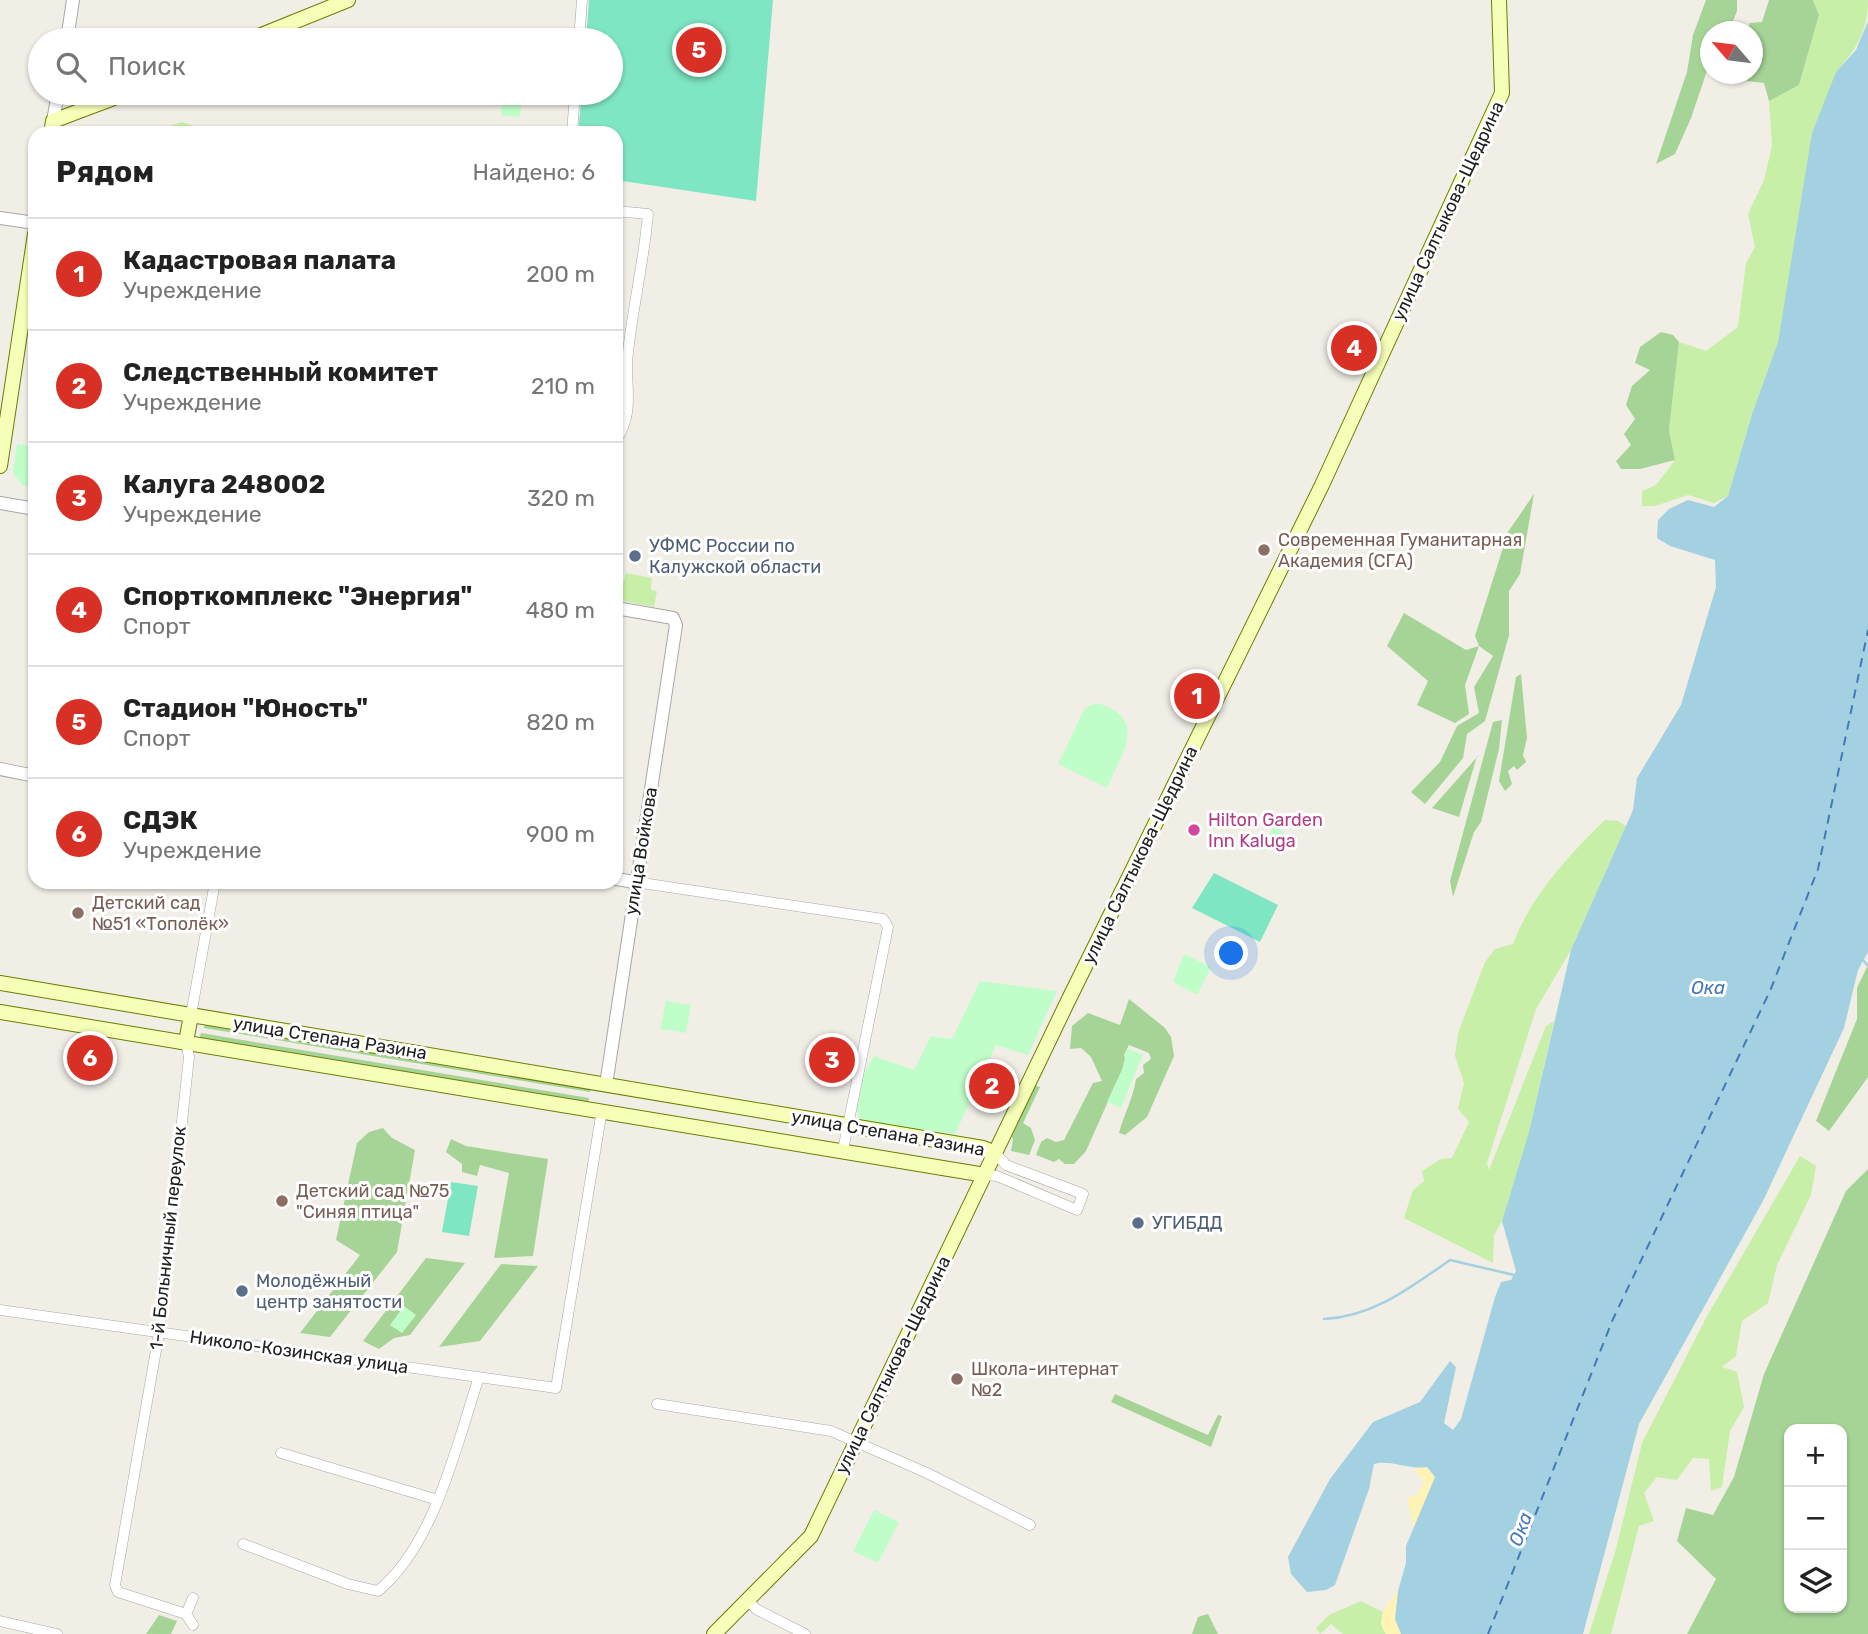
<!DOCTYPE html>
<html lang="ru">
<meta charset="utf-8">
<style>
:root{--surface:#fff;--page:#f2f2f2;--text:#222;--muted:#767676;--line:#e0e0e0;--accent:#d93025}
body{margin:0;font-family:Rubik,sans-serif;background:var(--page);color:var(--text)}
.controls{position:absolute;right:21px;bottom:21px;display:grid;overflow:hidden;border-radius:14px;box-shadow:0 2px 5px #0004}
.controls button{width:63px;height:63px;display:grid;place-items:center;padding:0;border:0;border-bottom:2px solid var(--line);background:var(--surface);color:var(--text);font:35px sans-serif}
.compass{position:absolute;left:1700px;top:21px;width:63px;height:63px;border-radius:50%;background:var(--surface);box-shadow:0 2px 5px #0004;rotate:298deg}
.you{position:absolute;left:1232px;top:954px;width:24px;height:24px;margin:-18px;border:5px solid #fff;border-radius:50%;background:#1a73e8;box-shadow:0 0 0 10px #1a73e833}
.badge{display:grid;place-items:center;width:46px;height:46px;border-radius:50%;background:var(--accent);color:#fff;font-size:23px;font-weight:700}
.pin{position:absolute;translate:-50% -50%;border:4px solid #fff;box-shadow:0 2px 7px #0006}
.list{margin:0;padding:0;list-style:none}
h2{display:flex;justify-content:space-between;align-items:center;height:91px;margin:0;padding:0 28px;font-size:30px}
h2 small{font-size:23px;font-weight:400;color:var(--muted)}
.list li{display:grid;grid-template-columns:46px 1fr auto;gap:21px;align-items:center;box-sizing:border-box;height:112px;padding:0 28px;border-top:2px solid var(--line)}
.list b{display:block;font-size:26px;white-space:nowrap}
.list p{margin:0;font-size:23px;white-space:nowrap;color:var(--muted)}
.list em{font-size:23px;font-style:normal;color:var(--muted)}
.icon{flex:none;width:38px;height:38px;fill:none;stroke:currentColor;stroke-width:2;stroke-linecap:round;stroke-linejoin:round}
.map{position:relative;flex:none;width:1868px;height:1634px;overflow:hidden}
.search{position:absolute;background:var(--surface);box-shadow:0 2px 5px #0004;left:28px;top:28px;width:595px;height:77px;display:flex;align-items:center;gap:18px;box-sizing:border-box;padding:0 24px;border-radius:38px;color:var(--muted);font-size:26px}
.panel{position:absolute;background:var(--surface);box-shadow:0 2px 5px #0004;left:28px;top:126px;width:595px;height:763px;border-radius:21px}
.map>svg:first-child{display:block}
.grass{fill:#c7efa8}
.forest{fill:#a6d497;fill-rule:evenodd}
.sand{fill:#fff4b6}
.park{fill:#c0fec9}
.pitch{fill:#7ee6c3}
.water{fill:#a3d1e2}
.lines{fill:none;stroke-linecap:round;stroke-linejoin:round}
.stream{stroke:#a3d1e2;stroke-width:2.5}
.ferry{stroke:#4478b9;stroke-width:2;stroke-dasharray:9 7;stroke-linecap:butt}
.minor-casing{stroke:#a7a7a7;stroke-width:11}
.tertiary-casing{stroke:#a7a7a7;stroke-width:14}
.secondary-casing{stroke:#6a7e00;stroke-width:16}
.minor{stroke:#fff;stroke-width:10}
.tertiary{stroke:#fff;stroke-width:12}
.secondary{stroke:#f7feb7;stroke-width:14}
.education-dot{fill:#8d6e63;stroke:#fff;stroke-width:2.5}
.service-dot{fill:#5c6f8a;stroke:#fff;stroke-width:2.5}
.hotel-dot{fill:#d1479c;stroke:#fff;stroke-width:2.5}
.labels{text-anchor:middle;stroke-width:6;stroke-linejoin:round;paint-order:stroke}
.street-label{font-size:18px;fill:#202020;stroke:#fff}
.education-label{font-size:18px;fill:#785e54;stroke:#fff;text-anchor:start}
.service-label{font-size:18px;fill:#4e5e75;stroke:#fff;text-anchor:start}
.hotel-label{font-size:18px;fill:#b23c85;stroke:#fff;text-anchor:start}
.water-label{font-size:19px;font-style:italic;fill:#4478b9;stroke:#fff}
</style>
<div class="map">
<svg width="1868" height="1634" viewBox="0 0 1868 1634">
<rect width="100%" height="100%" fill="#f1eee6"/>
<path class="grass" d="M 1813,0 L 1868,0 C 1868,31 1856,50 1836,72 L 1792,262 L 1778,342 L 1752,414 L 1728,496 L 1714,503 L 1688,495 L 1655,506 L 1642,506 L 1642,491 L 1656,485 L 1675,460 L 1669,430 L 1679,342 L 1706,351 L 1738,327 L 1746,263 L 1755,247 L 1748,214 L 1764,180 L 1772,146 L 1769,101 L 1799,85 L 1819,15 Z
M 181,122 L 218,133 L 159,133 L 159,130 Z
M 626,573 L 652,578 L 651,590 L 657,591 L 654,607 L 618,600 Z
M 1605,820 L 1618,821 L 1626,826 L 1571,950 L 1536,1009 L 1487,1163 L 1489,1170 L 1546,1026 L 1554,1021 L 1529,1133 L 1502,1221 L 1494,1235 L 1493,1263 L 1404,1218 L 1413,1190 L 1424,1181 L 1422,1171 L 1441,1159 L 1452,1158 L 1469,1122 L 1458,1109 L 1464,1083 L 1455,1056 L 1458,1033 L 1485,962 L 1495,949 L 1513,944 C 1531,896 1568,856 1605,820 Z
M 1800,1156 L 1816,1166 L 1811,1195 L 1777,1265 L 1768,1303 L 1742,1321 L 1736,1356 L 1722,1367 L 1737,1372 L 1744,1407 L 1730,1431 L 1722,1487 L 1711,1491 L 1709,1459 L 1693,1458 L 1677,1480 L 1657,1477 L 1644,1493 L 1654,1521 L 1639,1526 L 1611,1634 L 1589,1634 L 1616,1549 L 1642,1443 L 1706,1318 Z
M 1361,1601 L 1383,1612 L 1381,1623 L 1386,1634 L 1343,1634 L 1331,1624 L 1320,1634 L 1316,1628 L 1329,1615 Z"/>
<path class="forest" d="M 1706,0 L 1737,0 L 1737,11 L 1729,31 L 1710,32 L 1710,62 L 1691,118 L 1675,154 L 1656,164 L 1687,72 L 1693,35 Z
M 1769,0 L 1813,0 L 1819,15 L 1799,85 L 1769,101 L 1764,83 L 1747,81 L 1744,74 L 1752,74 L 1752,32 L 1747,31 L 1750,23 L 1762,22 Z
M 1661,332 L 1673,335 L 1679,342 L 1669,430 L 1675,460 L 1640,469 L 1621,469 L 1616,461 L 1631,445 L 1624,434 L 1635,419 L 1626,405 L 1632,386 L 1650,370 L 1635,363 L 1640,347 Z
M 1534,494 L 1520,574 L 1509,591 L 1509,635 L 1485,721 L 1467,734 L 1463,758 L 1425,804 L 1411,792 L 1440,762 L 1457,726 L 1479,713 L 1474,687 L 1493,656 L 1479,646 L 1465,685 L 1469,714 L 1455,723 L 1417,705 L 1428,681 L 1387,646 L 1404,613 L 1466,650 L 1479,646 L 1475,636 L 1508,532 Z
M 1521,674 L 1527,738 L 1523,755 L 1526,762 L 1517,770 L 1514,766 L 1508,771 L 1512,784 L 1505,791 L 1499,781 L 1516,677 Z
M 1502,720 L 1499,749 L 1481,822 L 1474,832 L 1453,897 L 1450,881 L 1493,722 Z
M 1477,756 L 1459,817 L 1432,808 L 1478,756 Z
M 1868,965 L 1868,1077 L 1829,1131 L 1816,1121 L 1857,1019 L 1857,988 Z
M 1129,999 L 1165,1028 L 1171,1037 L 1174,1056 L 1147,1117 L 1125,1135 L 1119,1133 C 1124,1114 1133,1099 1136,1079 L 1144,1073 L 1143,1065 L 1151,1059 L 1149,1053 L 1129,1045 L 1124,1055 L 1126,1061 L 1086,1151 L 1074,1164 L 1065,1164 L 1059,1159 L 1054,1162 L 1036,1155 L 1041,1142 L 1047,1138 L 1056,1142 L 1064,1140 L 1093,1083 L 1102,1081 L 1091,1057 L 1081,1048 L 1070,1049 L 1072,1026 L 1088,1013 L 1120,1025 Z
M 205,1021 L 591,1085 L 590,1092 L 204,1028 Z
M 201,1033 L 589,1098 L 588,1104 L 199,1040 Z
M 1034,1085 L 1040,1087 L 1023,1123 L 1031,1128 L 1035,1140 L 1029,1155 L 1011,1151 L 1013,1139 L 1010,1134 Z
M 383,1128 L 392,1138 L 415,1150 L 397,1252 L 330,1337 L 300,1333 L 360,1255 L 336,1240 L 357,1143 L 369,1132 Z
M 451,1139 L 466,1146 L 548,1159 L 533,1256 L 494,1258 L 509,1173 L 480,1165 L 477,1176 L 462,1172 L 462,1164 L 446,1152 Z
M 1868,1169 L 1868,1634 L 1687,1634 L 1716,1579 L 1677,1541 L 1686,1508 L 1713,1515 L 1734,1477 L 1764,1374 L 1846,1191 ZM 1789,1429 L 1842,1429 L 1842,1608 L 1789,1608 Z
M 426,1258 L 465,1263 L 410,1335 L 394,1338 L 379,1349 L 363,1341 Z
M 501,1264 L 538,1266 L 480,1341 L 439,1347 Z
M 1115,1394 L 1208,1435 L 1218,1415 L 1222,1416 L 1211,1447 L 1111,1402 Z
M 1208,1614 L 1218,1634 L 1192,1634 L 1198,1617 Z
M 159,1615 L 177,1621 L 171,1634 L 146,1634 Z"/>
<path class="sand" d="M 1427,1467 L 1435,1476 L 1414,1529 L 1407,1498 L 1418,1495 L 1424,1481 L 1414,1469 Z
M 1398,1591 L 1395,1619 L 1401,1634 L 1386,1634 C 1374,1619 1388,1603 1398,1591 Z"/>
<path class="park" d="M 503,93 L 523,93 L 520,117 L 501,115 Z
M 17,444 L 35,447 L 35,487 L 22,485 L 13,473 Z
M 1097,703 C 1149,718 1122,753 1107,788 L 1058,764 L 1085,708 Z
M 1274,826 L 1284,832 L 1272,850 L 1261,851 L 1249,845 L 1254,834 L 1268,835 Z
M 1184,954 L 1211,967 L 1197,995 L 1173,982 Z
M 980,981 L 1057,991 L 1028,1055 L 996,1045 L 955,1134 L 862,1122 C 847,1101 863,1075 874,1056 L 914,1070 L 931,1036 L 952,1039 Z
M 666,1001 L 691,1005 L 686,1033 L 660,1029 Z
M 1127,1049 L 1143,1054 L 1121,1108 L 1107,1102 L 1122,1070 Z
M 404,1306 L 416,1315 L 402,1333 L 390,1325 Z
M 874,1510 L 899,1522 L 878,1563 L 853,1551 Z"/>
<path class="pitch" d="M 589,0 L 773,0 L 756,201 L 616,180 L 616,133 L 578,133 L 582,93 L 611,93 L 611,40 L 586,40 Z
M 1214,873 L 1278,905 L 1260,942 L 1192,908 Z
M 451,1182 L 478,1186 L 469,1236 L 442,1232 Z"/>
<path class="water" d="M 1868,21 L 1868,952 L 1858,970 L 1844,1028 L 1763,1201 L 1639,1424 L 1583,1634 L 1401,1634 L 1395,1619 L 1398,1591 L 1406,1563 L 1406,1546 L 1435,1477 L 1427,1467 C 1409,1470 1390,1459 1374,1464 L 1369,1489 L 1335,1585 L 1326,1590 L 1307,1592 L 1291,1574 L 1288,1557 L 1330,1479 L 1373,1422 L 1420,1402 L 1450,1361 L 1456,1367 L 1444,1423 L 1453,1430 L 1461,1419 L 1495,1297 L 1501,1282 L 1511,1280 L 1516,1271 L 1502,1221 L 1529,1132 L 1571,950 L 1633,810 L 1637,778 L 1681,705 L 1716,587 L 1715,560 L 1670,546 L 1657,538 L 1658,520 L 1669,509 L 1688,500 L 1714,507 L 1728,496 L 1752,414 L 1778,342 L 1812,133 L 1836,72 L 1856,50 Z"/>
<g class="lines">
<path class="stream" d="M 1863,960 L 1868,966
M 1324,1319 C 1373,1317 1411,1287 1450,1260 L 1514,1275"/>
<path class="ferry" d="M 1488,1634 L 1613,1319 L 1770,991 L 1818,869 L 1868,630"/>
<g class="minor-casing">
<path id="minor" d="M 579,40 L 582,0
M 572,133 L 575,93
M 616,211 L 648,214 C 644,260 633,306 628,352 C 624,384 636,412 616,440
M 635,882 L 883,919 L 888,927 L 843,1150
M 191,1015 L 215,882
M 186,1042 L 189,1057 L 159,1333 L 115,1585 L 118,1592 L 186,1614 L 193,1598
M 985,1175 L 997,1176 L 1077,1210 L 1083,1194 L 1006,1165 L 995,1153
M 0,1310 L 556,1388 L 602,1110
M 657,1404 L 831,1431 L 927,1473 L 1030,1525
M 281,1453 L 438,1500
M 243,1544 L 348,1584 L 378,1591 C 435,1544 456,1446 479,1377
M 748,1600 L 756,1609 L 805,1634
M 186,1614 L 193,1625
M 0,1621 L 57,1634"/>
</g>
<g class="tertiary-casing">
<path id="tertiary" d="M 67,40 L 73,0
M 53,121 L 58,93
M 0,218 L 35,223
M 0,503 L 35,509
M 0,769 L 35,776
M 616,879 L 635,882
M 606,1085 L 676,625 L 673,618 L 616,608"/>
</g>
<g class="secondary-casing">
<path id="secondary" d="M 249,40 L 348,0
M 51,133 L 53,121 L 127,93
M 0,466 L 35,234
M 0,983 L 983,1148 L 995,1153
M 0,1012 L 985,1175
M 186,1042 L 191,1015
M 714,1634 L 811,1536 L 1067,1003 L 1322,485 L 1502,93 L 1499,0"/>
</g>
<use href="#minor" class="minor"/>
<use href="#tertiary" class="tertiary"/>
<use href="#secondary" class="secondary"/>
</g>
<g class="education-dot">
<circle cx="1264" cy="550" r="7"/>
<circle cx="78" cy="913" r="7"/>
<circle cx="282" cy="1201" r="7"/>
<circle cx="957" cy="1379" r="7"/>
</g>
<g class="service-dot">
<circle cx="635" cy="556" r="7"/>
<circle cx="1138" cy="1223" r="7"/>
<circle cx="242" cy="1291" r="7"/>
</g>
<circle class="hotel-dot" cx="1194" cy="830" r="7"/>
<g class="labels">
<g class="street-label">
<text transform="translate(1448 211) rotate(-65)" y="6">улица Салтыкова-Щедрина</text>
<text transform="translate(641 851) rotate(-81)" y="6">улица Войкова</text>
<text transform="translate(1140 855) rotate(-64)" y="6">улица Салтыкова-Щедрина</text>
<text transform="translate(330 1038) rotate(9)" y="6">улица Степана Разина</text>
<text transform="translate(888 1133) rotate(10)" y="6">улица Степана Разина</text>
<text transform="translate(168 1238) rotate(-84)" y="6">1-й Больничный переулок</text>
<text transform="translate(299 1352) rotate(8)" y="6">Николо-Козинская улица</text>
<text transform="translate(893 1365) rotate(-64)" y="6">улица Салтыкова-Щедрина</text>
</g>
<g class="education-label">
<text x="1278" y="546">Современная Гуманитарная<tspan x="1278" dy="21">Академия (СГА)</tspan></text>
<text x="92" y="909">Детский сад<tspan x="92" dy="21">№51 «Тополёк»</tspan></text>
<text x="296" y="1197">Детский сад №75<tspan x="296" dy="21">"Синяя птица"</tspan></text>
<text x="971" y="1375">Школа-интернат<tspan x="971" dy="21">№2</tspan></text>
</g>
<g class="service-label">
<text x="649" y="552">УФМС России по<tspan x="649" dy="21">Калужской области</tspan></text>
<text x="1152" y="1229">УГИБДД</text>
<text x="256" y="1287">Молодёжный<tspan x="256" dy="21">центр занятости</tspan></text>
</g>
<g class="hotel-label">
<text x="1208" y="826">Hilton Garden<tspan x="1208" dy="21">Inn Kaluga</tspan></text>
</g>
<g class="water-label">
<text x="1708" y="994">Ока</text>
<text transform="translate(1520 1529) rotate(-70)" y="7">Ока</text>
</g>
</g>
</svg>
<div class="controls">
<button>+</button>
<button>−</button>
<button><svg class="icon" aria-label="layers" viewBox="0 0 24 24"><path d="M12 4l9 5-9 5-9-5zM3 14l9 5 9-5"/></svg></button>
</div>
<svg class="compass" viewBox="-18 -18 36 36"><path d="M0-13l5 13h-10z" fill="#e53935"/><path d="M0 13l5-13h-10z" fill="#767676"/></svg>
<div class="you"></div>
<div class="pin badge" style="left:1197px;top:696px">1</div>
<div class="pin badge" style="left:992px;top:1086px">2</div>
<div class="pin badge" style="left:832px;top:1060px">3</div>
<div class="pin badge" style="left:1354px;top:348px">4</div>
<div class="pin badge" style="left:699px;top:50px">5</div>
<div class="pin badge" style="left:90px;top:1058px">6</div>
<div class="search"><svg class="icon" aria-label="search" viewBox="0 0 24 24"><circle cx="10" cy="10" r="6"/><path d="M15 15l6 6"/></svg>Поиск</div>
<section class="panel">
<h2>Рядом<small>Найдено: 6</small></h2>
<ul class="list">
<li><span class="badge">1</span><div><b>Кадастровая палата</b><p>Учреждение</p></div><em>200 m</em></li>
<li><span class="badge">2</span><div><b>Следственный комитет</b><p>Учреждение</p></div><em>210 m</em></li>
<li><span class="badge">3</span><div><b>Калуга 248002</b><p>Учреждение</p></div><em>320 m</em></li>
<li><span class="badge">4</span><div><b>Спорткомплекс &quot;Энергия&quot;</b><p>Спорт</p></div><em>480 m</em></li>
<li><span class="badge">5</span><div><b>Стадион &quot;Юность&quot;</b><p>Спорт</p></div><em>820 m</em></li>
<li><span class="badge">6</span><div><b>СДЭК</b><p>Учреждение</p></div><em>900 m</em></li>
</ul>
</section>
</div>
